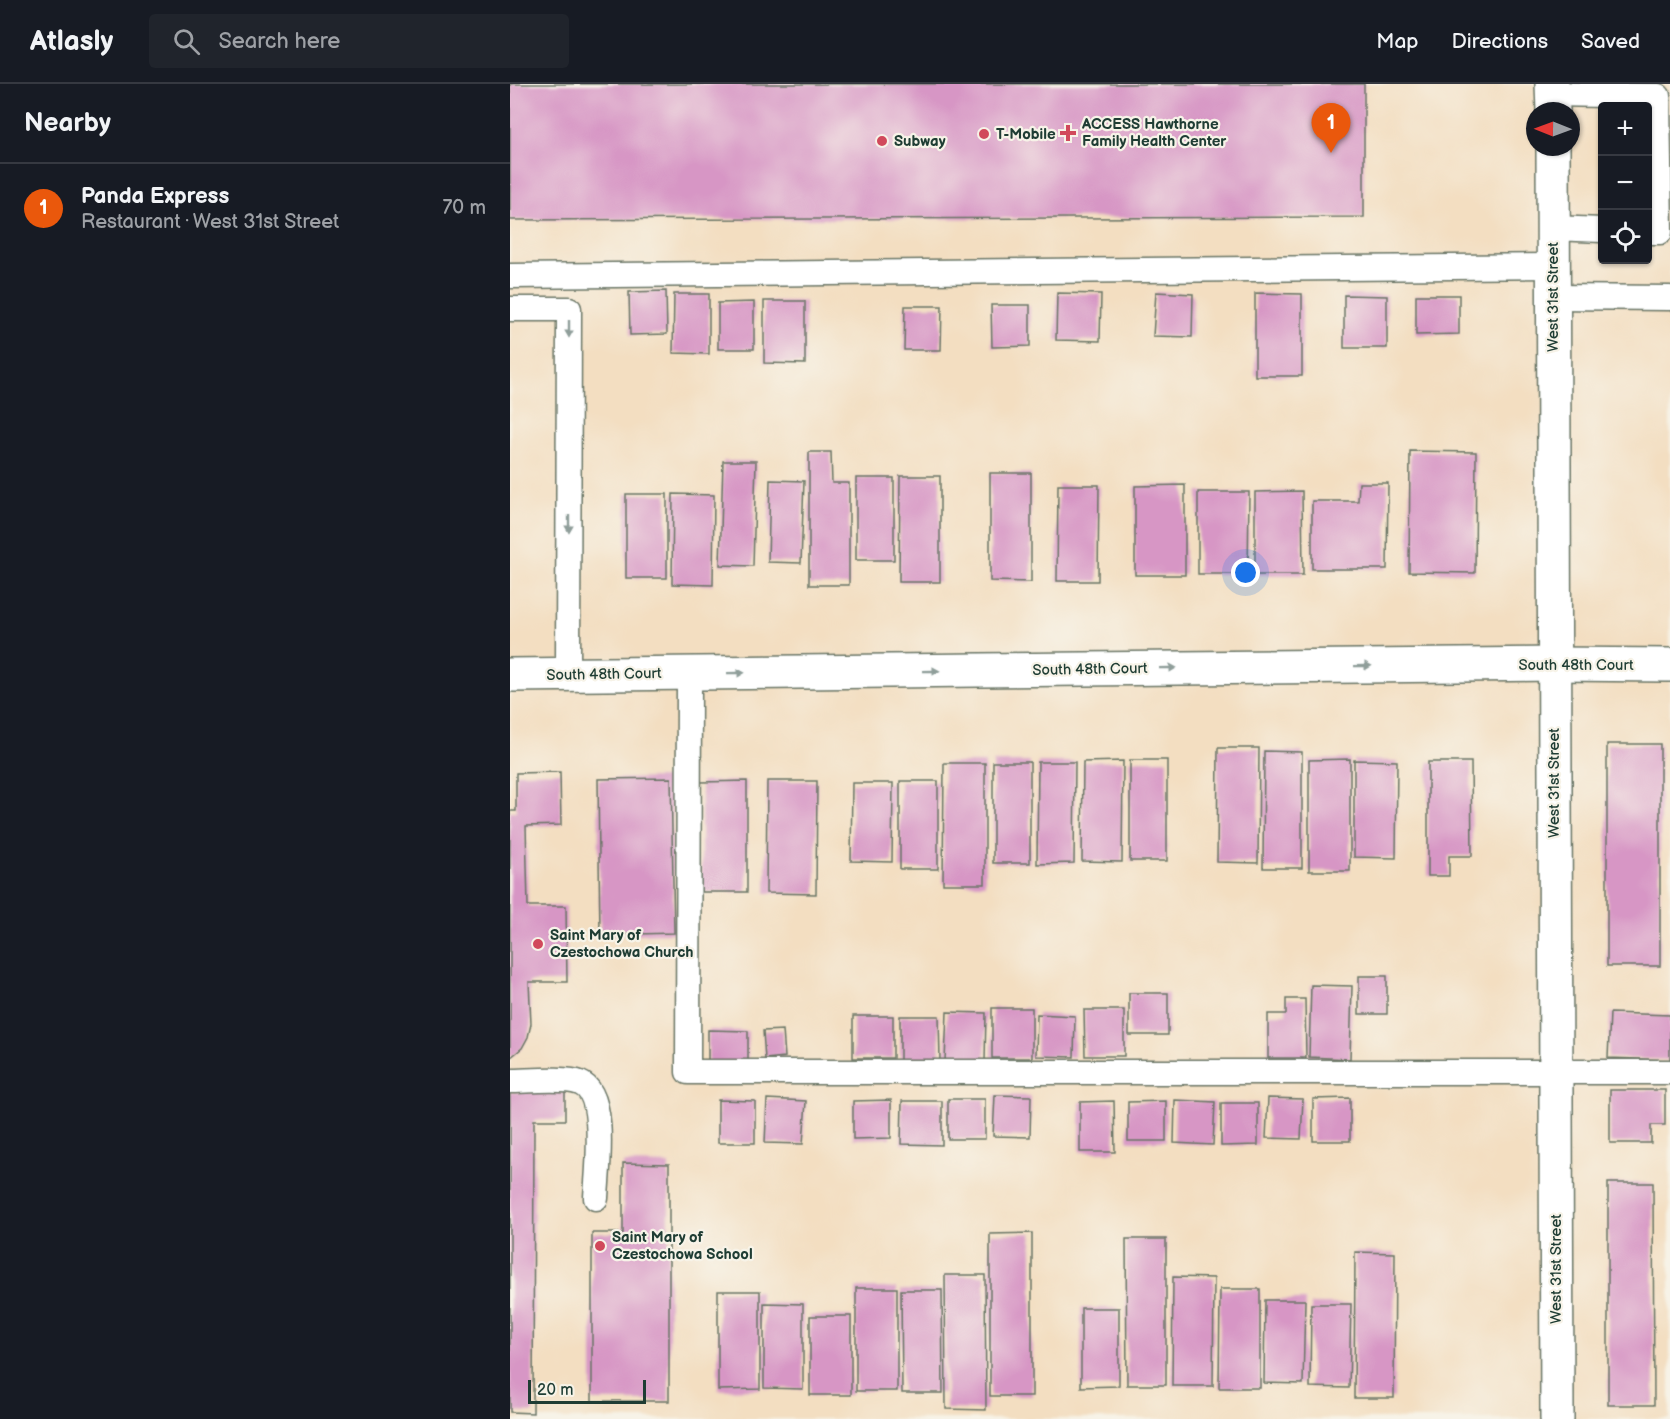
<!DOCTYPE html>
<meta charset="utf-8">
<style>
:root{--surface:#171b24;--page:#20242c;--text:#f1f3f6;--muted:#9ea1a6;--line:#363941;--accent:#ea580c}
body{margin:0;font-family:"Balsamiq Sans",sans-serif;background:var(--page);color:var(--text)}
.controls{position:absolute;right:18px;top:18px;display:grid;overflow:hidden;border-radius:6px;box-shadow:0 2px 4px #0004}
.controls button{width:54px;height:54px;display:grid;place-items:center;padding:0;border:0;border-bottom:2px solid var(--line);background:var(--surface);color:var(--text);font:30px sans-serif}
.compass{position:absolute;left:1016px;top:18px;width:54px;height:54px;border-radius:50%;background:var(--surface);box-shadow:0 2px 4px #0004;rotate:271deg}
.scale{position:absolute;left:18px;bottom:15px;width:118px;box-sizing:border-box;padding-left:6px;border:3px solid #1f3d34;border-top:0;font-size:16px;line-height:21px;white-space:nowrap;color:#1f3d34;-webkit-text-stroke:4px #f7f3e8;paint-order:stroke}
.you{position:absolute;left:736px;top:489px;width:21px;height:21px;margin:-15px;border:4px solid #fff;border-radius:50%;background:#1a73e8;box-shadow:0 0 0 9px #1a73e833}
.badge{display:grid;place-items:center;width:39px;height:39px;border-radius:50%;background:var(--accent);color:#fff;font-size:20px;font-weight:700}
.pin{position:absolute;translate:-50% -50px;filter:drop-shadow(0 2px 3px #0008)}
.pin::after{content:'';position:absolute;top:32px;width:21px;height:18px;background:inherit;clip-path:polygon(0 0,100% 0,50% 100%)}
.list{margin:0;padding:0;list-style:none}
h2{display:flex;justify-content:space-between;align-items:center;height:78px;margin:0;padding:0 24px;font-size:26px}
h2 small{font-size:20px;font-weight:400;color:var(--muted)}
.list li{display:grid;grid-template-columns:39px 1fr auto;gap:18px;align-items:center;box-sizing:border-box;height:90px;padding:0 24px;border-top:2px solid var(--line)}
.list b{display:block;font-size:22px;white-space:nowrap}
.list p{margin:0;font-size:20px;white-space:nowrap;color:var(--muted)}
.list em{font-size:20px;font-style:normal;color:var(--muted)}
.icon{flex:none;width:33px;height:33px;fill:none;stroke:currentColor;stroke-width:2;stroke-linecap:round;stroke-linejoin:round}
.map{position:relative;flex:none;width:1160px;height:1335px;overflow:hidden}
header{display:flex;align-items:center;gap:36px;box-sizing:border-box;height:84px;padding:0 30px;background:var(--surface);border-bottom:2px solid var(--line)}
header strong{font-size:28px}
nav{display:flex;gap:33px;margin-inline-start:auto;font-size:21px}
.search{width:420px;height:54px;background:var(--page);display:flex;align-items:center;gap:15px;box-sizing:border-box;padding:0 21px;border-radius:6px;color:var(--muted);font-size:22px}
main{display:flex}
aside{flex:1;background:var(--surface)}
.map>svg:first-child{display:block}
.building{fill:#d796c5}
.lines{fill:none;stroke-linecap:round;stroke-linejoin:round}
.service-casing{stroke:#697565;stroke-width:27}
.minor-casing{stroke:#697565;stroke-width:36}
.secondary-casing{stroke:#697565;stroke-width:36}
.service{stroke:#fff;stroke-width:24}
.minor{stroke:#fff;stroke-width:33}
.secondary{stroke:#fff;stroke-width:33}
.oneway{fill:#8f9e9a}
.poi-dot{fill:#d1495b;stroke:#f7f3e8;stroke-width:2}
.labels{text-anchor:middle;stroke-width:4.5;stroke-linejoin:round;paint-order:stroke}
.poi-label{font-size:15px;font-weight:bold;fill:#1f3d34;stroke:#f7f3e8;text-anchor:start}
.street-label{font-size:15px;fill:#1f3d34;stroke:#f7f3e8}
</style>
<header>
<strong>Atlasly</strong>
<div class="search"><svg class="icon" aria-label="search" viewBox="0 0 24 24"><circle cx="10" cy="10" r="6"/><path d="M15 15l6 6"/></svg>Search here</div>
<nav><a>Map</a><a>Directions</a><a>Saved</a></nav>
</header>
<main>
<aside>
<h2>Nearby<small></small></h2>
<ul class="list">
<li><span class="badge">1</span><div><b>Panda Express</b><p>Restaurant · West 31st Street</p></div><em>70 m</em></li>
</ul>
</aside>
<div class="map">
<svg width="1160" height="1335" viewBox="0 0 1160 1335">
<rect width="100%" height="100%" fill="#f7f3e8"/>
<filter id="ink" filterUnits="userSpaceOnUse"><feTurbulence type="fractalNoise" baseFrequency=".0167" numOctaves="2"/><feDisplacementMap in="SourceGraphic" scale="12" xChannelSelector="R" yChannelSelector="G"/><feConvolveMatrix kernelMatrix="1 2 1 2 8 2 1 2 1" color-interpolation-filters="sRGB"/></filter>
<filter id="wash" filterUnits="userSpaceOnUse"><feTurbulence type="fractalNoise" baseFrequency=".008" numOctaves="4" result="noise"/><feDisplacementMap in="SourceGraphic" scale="24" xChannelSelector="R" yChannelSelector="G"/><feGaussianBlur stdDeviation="1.35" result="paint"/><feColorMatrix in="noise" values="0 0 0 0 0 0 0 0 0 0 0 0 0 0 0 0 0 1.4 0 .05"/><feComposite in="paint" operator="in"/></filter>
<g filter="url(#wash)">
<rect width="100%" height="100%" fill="#f3dec1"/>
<g id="blocks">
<path class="building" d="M 0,0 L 854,0 L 854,133 L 0,136 Z
M 156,207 L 157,250 L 120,251 L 119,208 Z
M 646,208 L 683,210 L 682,253 L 643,252 Z
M 547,209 L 591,210 L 590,257 L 546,256 Z
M 745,209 L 792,210 L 792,292 L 745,292 Z
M 164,210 L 199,210 L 199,270 L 163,269 Z
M 834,211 L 877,212 L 877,264 L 834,264 Z
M 906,211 L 949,211 L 949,250 L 906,251 Z
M 254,217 L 295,217 L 295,280 L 254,279 Z
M 244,218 L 244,265 L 208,265 L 208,219 Z
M 481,221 L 520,221 L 520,262 L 482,263 Z
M 395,222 L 432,222 L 431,266 L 394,266 Z
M 900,367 L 966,368 L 965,489 L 899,488 Z
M 299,368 L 321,368 L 322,399 L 339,399 L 339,501 L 299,501 Z
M 213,377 L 246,377 L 243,482 L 210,481 Z
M 480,389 L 521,389 L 521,498 L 480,497 Z
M 390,392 L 430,392 L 430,498 L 389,498 Z
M 346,394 L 384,394 L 384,476 L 346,476 Z
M 260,396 L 294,397 L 291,479 L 258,478 Z
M 849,399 L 878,399 L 877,485 L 802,485 L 802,417 L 848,417 Z
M 548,401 L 589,401 L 588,497 L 547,497 Z
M 675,401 L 675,491 L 625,491 L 625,402 Z
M 792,407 L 793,491 L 745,491 L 745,408 Z
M 688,408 L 739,408 L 738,490 L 688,490 Z
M 116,410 L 157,410 L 157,494 L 116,494 Z
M 163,410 L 204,411 L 203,501 L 162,500 Z
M 1097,660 L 1150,660 L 1150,882 L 1097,882 Z
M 708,664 L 749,664 L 748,779 L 707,778 Z
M 754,667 L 792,668 L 792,784 L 753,784 Z
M 840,675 L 840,787 L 799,787 L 799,676 Z
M 620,676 L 657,676 L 657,777 L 620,777 Z
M 844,676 L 887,677 L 886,774 L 844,773 Z
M 613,677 L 612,778 L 572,777 L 573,678 Z
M 483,678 L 520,678 L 520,779 L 483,779 Z
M 528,678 L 565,678 L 564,779 L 527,780 Z
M 918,678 L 961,678 L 962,772 L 939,772 L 939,792 L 918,792 Z
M 434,679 L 475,679 L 475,800 L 433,800 Z
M 50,688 L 51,741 L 16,742 L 18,822 L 56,822 L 57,898 L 19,898 L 21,940 L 18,953 L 12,964 L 0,974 L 0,727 L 6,727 L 6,689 Z
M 161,694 L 164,849 L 90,851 L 88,695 Z
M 237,697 L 237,808 L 191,808 L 191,698 Z
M 257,697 L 307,697 L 306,810 L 256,809 Z
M 390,697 L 428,697 L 428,785 L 390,785 Z
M 342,699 L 383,699 L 382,778 L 341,777 Z
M 849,892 L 877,892 L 877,930 L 849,930 Z
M 801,901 L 842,902 L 840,975 L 799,973 Z
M 619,909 L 658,909 L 658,951 L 619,951 Z
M 776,915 L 795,915 L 796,974 L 758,974 L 758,930 L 776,930 Z
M 482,924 L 522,924 L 522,974 L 482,974 Z
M 574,926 L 614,926 L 614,972 L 575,972 Z
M 437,928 L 476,929 L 475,978 L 435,977 Z
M 1100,929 L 1160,931 L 1160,976 L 1098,974 Z
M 527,930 L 565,932 L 564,973 L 526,972 Z
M 343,932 L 383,932 L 383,974 L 343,974 Z
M 390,932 L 429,932 L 430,977 L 390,977 Z
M 198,946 L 238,947 L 238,983 L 198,982 Z
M 273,946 L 275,973 L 255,975 L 253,947 Z
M 1100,1006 L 1155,1006 L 1155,1041 L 1141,1041 L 1141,1059 L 1100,1059 Z
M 0,1008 L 55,1008 L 55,1036 L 24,1036 L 23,1329 L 0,1328 Z
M 485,1011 L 521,1012 L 520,1053 L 483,1052 Z
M 758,1014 L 793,1015 L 791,1055 L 756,1054 Z
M 840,1014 L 840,1057 L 803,1057 L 803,1015 Z
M 257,1015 L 296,1017 L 293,1060 L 255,1059 Z
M 438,1015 L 475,1015 L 475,1055 L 438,1055 Z
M 208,1016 L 245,1017 L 245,1059 L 208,1059 Z
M 381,1016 L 381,1054 L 343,1055 L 343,1017 Z
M 665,1016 L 705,1018 L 703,1061 L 664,1059 Z
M 392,1017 L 432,1017 L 432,1061 L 391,1060 Z
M 604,1017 L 605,1068 L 570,1068 L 570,1018 Z
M 656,1017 L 656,1057 L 618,1057 L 618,1018 Z
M 711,1019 L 748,1019 L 748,1061 L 711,1062 Z
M 113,1079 L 159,1080 L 159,1317 L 82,1317 L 82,1149 L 113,1149 Z
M 1098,1099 L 1143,1099 L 1144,1321 L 1098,1321 Z
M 522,1149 L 522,1312 L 480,1312 L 480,1150 Z
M 616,1155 L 656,1155 L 656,1301 L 617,1301 Z
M 845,1168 L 885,1169 L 884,1314 L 844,1314 Z
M 435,1191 L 475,1191 L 476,1326 L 436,1325 Z
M 663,1193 L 704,1194 L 703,1302 L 662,1302 Z
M 346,1204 L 387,1204 L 387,1307 L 346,1307 Z
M 710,1205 L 750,1205 L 750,1304 L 709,1304 Z
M 391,1206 L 432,1206 L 433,1309 L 392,1309 Z
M 208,1207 L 250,1207 L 250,1305 L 208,1306 Z
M 755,1216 L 795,1216 L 793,1300 L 754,1299 Z
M 254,1219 L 293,1220 L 293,1305 L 254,1304 Z
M 801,1220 L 841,1220 L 839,1304 L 800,1303 Z
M 571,1224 L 609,1224 L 609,1302 L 571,1303 Z
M 300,1232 L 341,1232 L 341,1311 L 300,1311 Z"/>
</g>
</g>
<g filter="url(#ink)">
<use href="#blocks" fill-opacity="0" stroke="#697565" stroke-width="1.5"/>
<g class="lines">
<g class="service-casing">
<path id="service" d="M 1042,10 L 1148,12 L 1150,148 L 1138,148
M 1043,144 L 1092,146
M 0,192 L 1043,182
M 1043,213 L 1160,214
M 0,225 L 59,225 L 58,590
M 179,589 L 178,988 L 1160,988
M 0,997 C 17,997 56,993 70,999 C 98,1010 87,1089 86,1114"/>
</g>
<g class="minor-casing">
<path id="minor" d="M 0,591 L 1044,580 L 1160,581"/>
</g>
<g class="secondary-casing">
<path id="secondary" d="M 1042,0 L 1043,27
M 1043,63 L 1047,1335"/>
</g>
<use href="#service" class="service"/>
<use href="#minor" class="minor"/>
<use href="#secondary" class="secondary"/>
</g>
<defs><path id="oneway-solid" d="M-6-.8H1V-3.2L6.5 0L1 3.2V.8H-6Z" transform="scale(1.5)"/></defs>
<g class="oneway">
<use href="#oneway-solid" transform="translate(59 245) rotate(90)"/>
<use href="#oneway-solid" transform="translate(59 440) rotate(90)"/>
<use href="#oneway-solid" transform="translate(853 582) rotate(-1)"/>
<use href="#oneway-solid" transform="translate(658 584) rotate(-1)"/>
<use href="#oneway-solid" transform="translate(421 587) rotate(-1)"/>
<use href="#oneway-solid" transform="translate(226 589) rotate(-1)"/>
</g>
</g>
<g class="poi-dot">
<path d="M555 40h6v6h6v6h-6v6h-6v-6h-6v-6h6z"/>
<circle cx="474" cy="50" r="6"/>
<circle cx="372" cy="57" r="6"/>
<circle cx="28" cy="860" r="6"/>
<circle cx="90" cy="1162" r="6"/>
</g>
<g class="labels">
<g class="poi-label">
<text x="572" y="45">ACCESS Hawthorne<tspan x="572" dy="17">Family Health Center</tspan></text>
<text x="486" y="55">T-Mobile</text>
<text x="384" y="62">Subway</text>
<text x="40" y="856">Saint Mary of<tspan x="40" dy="17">Czestochowa Church</tspan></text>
<text x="102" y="1158">Saint Mary of<tspan x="102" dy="17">Czestochowa School</tspan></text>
</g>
<g class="street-label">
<text transform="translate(1043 213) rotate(-90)" y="5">West 31st Street</text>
<text x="1066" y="586">South 48th Court</text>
<text transform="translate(580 585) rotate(-1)" y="5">South 48th Court</text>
<text transform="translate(94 590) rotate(-1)" y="5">South 48th Court</text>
<text transform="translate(1044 699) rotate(-90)" y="5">West 31st Street</text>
<text transform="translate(1046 1185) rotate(-90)" y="5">West 31st Street</text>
</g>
</g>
</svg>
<div class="controls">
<button>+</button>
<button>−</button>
<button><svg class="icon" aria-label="locate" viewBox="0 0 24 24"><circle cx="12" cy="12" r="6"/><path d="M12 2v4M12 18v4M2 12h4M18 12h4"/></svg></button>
</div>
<svg class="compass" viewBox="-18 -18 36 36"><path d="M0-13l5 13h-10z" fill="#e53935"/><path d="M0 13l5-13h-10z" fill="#9ea1a6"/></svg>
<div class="scale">20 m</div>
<div class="you"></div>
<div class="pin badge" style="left:821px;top:69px">1</div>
</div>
</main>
